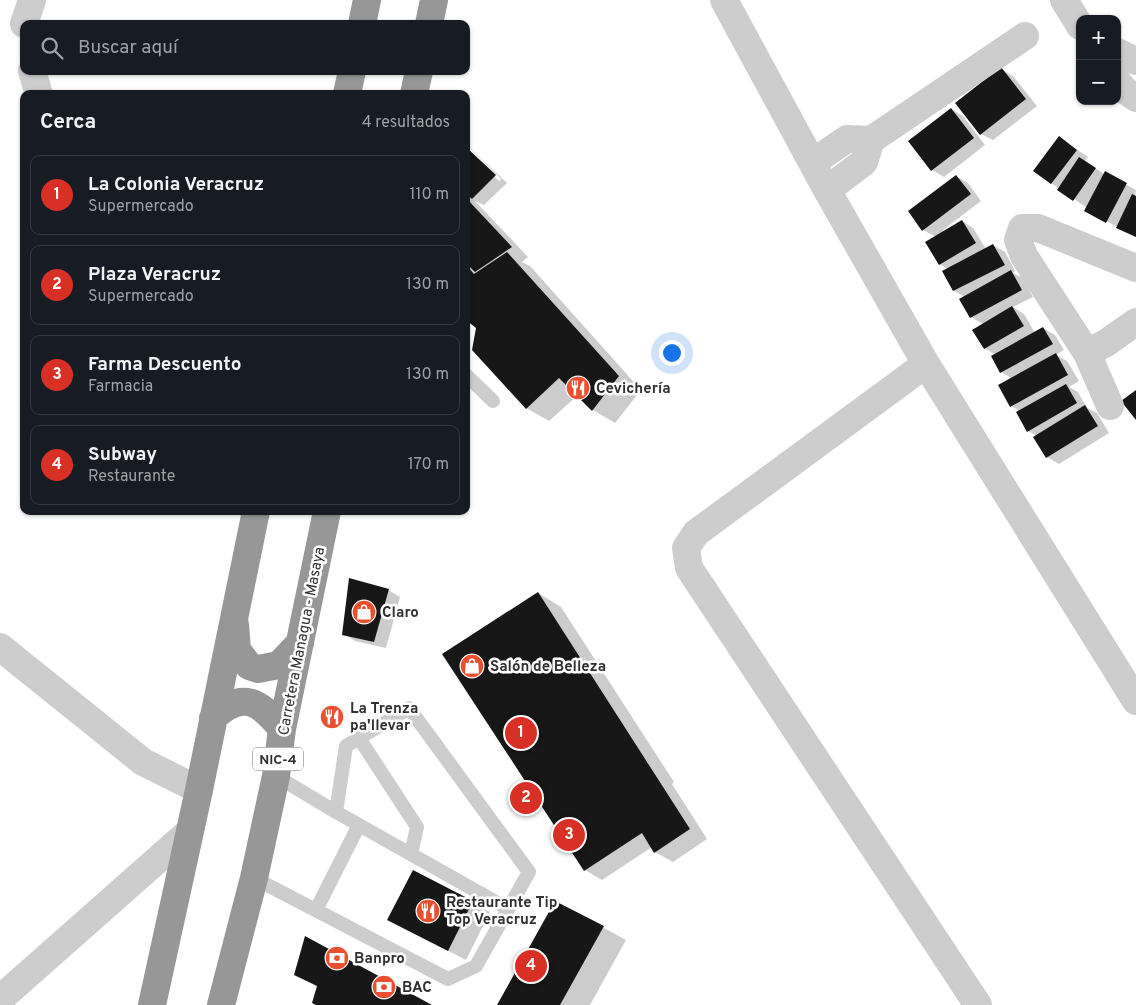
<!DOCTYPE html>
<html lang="es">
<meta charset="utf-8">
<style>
:root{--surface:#171b24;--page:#242831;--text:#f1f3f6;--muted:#9ea1a6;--line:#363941;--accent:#d93025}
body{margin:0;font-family:Overpass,sans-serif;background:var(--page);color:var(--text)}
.controls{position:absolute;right:15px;top:15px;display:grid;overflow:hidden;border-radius:10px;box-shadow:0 1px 4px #0004}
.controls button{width:45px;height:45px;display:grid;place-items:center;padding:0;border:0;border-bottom:1px solid var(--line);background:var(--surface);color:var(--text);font:25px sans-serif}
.you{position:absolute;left:671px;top:352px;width:18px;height:18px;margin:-12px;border:4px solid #fff;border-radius:50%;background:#1a73e8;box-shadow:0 0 0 8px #1a73e833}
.badge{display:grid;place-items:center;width:32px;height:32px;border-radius:50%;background:var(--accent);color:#fff;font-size:16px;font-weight:700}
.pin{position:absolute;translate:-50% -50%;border:2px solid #fff;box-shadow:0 1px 5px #0006}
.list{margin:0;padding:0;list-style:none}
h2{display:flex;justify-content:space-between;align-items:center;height:65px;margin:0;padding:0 20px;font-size:21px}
h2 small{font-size:16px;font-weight:400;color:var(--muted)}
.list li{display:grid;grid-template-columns:32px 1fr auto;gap:15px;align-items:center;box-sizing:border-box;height:80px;margin:0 10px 10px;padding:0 10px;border:1px solid var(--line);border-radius:10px}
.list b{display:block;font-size:19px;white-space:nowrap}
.list p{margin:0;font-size:16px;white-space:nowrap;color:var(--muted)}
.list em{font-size:16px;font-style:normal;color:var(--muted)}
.icon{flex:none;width:28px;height:28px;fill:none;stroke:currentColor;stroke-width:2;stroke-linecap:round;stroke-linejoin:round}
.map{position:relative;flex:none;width:1136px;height:1005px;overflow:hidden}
.search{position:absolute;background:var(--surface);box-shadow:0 1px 4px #0004;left:20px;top:20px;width:450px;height:55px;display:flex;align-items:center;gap:12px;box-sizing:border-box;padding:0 18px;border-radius:10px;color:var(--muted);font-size:19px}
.panel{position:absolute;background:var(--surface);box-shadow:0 1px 4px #0004;left:20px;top:90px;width:450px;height:425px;border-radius:10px}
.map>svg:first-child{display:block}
.shadow{fill:#0003}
.building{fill:#171717}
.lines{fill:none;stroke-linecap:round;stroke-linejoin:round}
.lane{stroke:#cdcdcd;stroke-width:14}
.street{stroke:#cdcdcd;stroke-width:28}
.highway{stroke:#979797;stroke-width:28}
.labels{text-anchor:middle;stroke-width:5;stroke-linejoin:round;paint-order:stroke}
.shield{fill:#fff;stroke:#6e6e6e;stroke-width:1}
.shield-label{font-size:14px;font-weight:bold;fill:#303030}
.poi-label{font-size:15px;font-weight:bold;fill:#303030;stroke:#fff;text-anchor:start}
.street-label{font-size:15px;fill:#303030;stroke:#fff}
</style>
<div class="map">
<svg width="1136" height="1005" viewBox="0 0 1136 1005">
<rect width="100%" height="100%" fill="#fff"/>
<path class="shadow" d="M 1001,69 L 1013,76 L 1037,106 L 993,140 L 981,134 Z
M 951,109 L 963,116 L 985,145 L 944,177 L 932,170 L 910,141 Z
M 1060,138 L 1088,157 L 1085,161 L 1104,174 L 1105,173 L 1136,190 L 1135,196 L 1136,197 L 1136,237 L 1086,210 L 1087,208 L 1051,183 Z
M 466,144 L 507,183 L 484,205 L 475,201 L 528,257 L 522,262 L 530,266 L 641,390 L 615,423 L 593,410 L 578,395 L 549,421 L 526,408 L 477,327 L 466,318 L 466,148 L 499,181 L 501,179 Z
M 956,176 L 968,183 L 981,201 L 943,230 L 944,232 L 962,221 L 973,228 L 986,249 L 993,245 L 1005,252 L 1015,271 L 1013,273 L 1023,278 L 1033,297 L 1013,307 L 1024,314 L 1035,333 L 1043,328 L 1055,335 L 1064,350 L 1056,355 L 1067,361 L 1079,381 L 1069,387 L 1078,392 L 1087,408 L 1097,413 L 1109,433 L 1059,464 L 1047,457 L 1035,438 L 1037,436 L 1028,431 L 1020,411 L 1011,406 L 1013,379 L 1001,372 L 996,355 L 984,348 L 983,324 L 971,317 L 965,297 L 954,291 L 944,271 L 948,269 L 940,264 L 936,237 L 923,230 Z
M 388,590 L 400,597 L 386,648 L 355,641 L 344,634 Z
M 538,593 L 561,607 L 674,782 L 672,784 L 707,839 L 673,862 L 655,852 L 652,847 L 602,880 L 585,870 L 557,830 Z
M 414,872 L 490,912 L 466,960 L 389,920 Z
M 556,902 L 626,940 L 590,1005 L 499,1005 Z"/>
<path class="building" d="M 1001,67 L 1026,99 L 980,135 L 955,103 Z
M 951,108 L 974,138 L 931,171 L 908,141 Z
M 1059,136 L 1077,150 L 1051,184 L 1033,171 Z
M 466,147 L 496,175 L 472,199 L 466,193 Z
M 1079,157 L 1096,168 L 1073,201 L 1057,190 Z
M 1105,171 L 1127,183 L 1106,223 L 1084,211 Z
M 956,175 L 971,194 L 922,231 L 908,211 Z
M 1132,194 L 1136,196 L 1136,237 L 1116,228 Z
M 466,198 L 512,247 L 475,272 L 466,263 Z
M 962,220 L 976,243 L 939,265 L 925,242 Z
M 993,244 L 1005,265 L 953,291 L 942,271 Z
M 507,252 L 619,376 L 592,411 L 559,378 L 526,409 L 472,350 L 476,328 L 466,320 L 466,265 L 474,274 Z
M 1011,270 L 1022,290 L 970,318 L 959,299 Z
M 1012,306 L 1024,326 L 984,349 L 972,330 Z
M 1043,327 L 1053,344 L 1000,373 L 991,356 Z
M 1056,353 L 1068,375 L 1010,407 L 998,385 Z
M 1066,384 L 1077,403 L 1027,432 L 1016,412 Z
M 1136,390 L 1136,420 L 1121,401 Z
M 1085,405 L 1098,426 L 1046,458 L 1033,437 Z
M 349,578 L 389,589 L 374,642 L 342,635 Z
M 538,592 L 690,829 L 654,853 L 642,833 L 584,871 L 442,654 Z
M 413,870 L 473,901 L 448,951 L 387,920 Z
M 555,901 L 604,926 L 560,1005 L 497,1005 Z
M 305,936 L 432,1005 L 316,1005 L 312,1003 L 317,986 L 294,975 Z"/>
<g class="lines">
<path class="lane" d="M 466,375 L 493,401
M 359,738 L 417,827 L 411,854
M 336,812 L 508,909
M 254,878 L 448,979 L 476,966 L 529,872 L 409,708 L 346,746 L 336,812 L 276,776
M 316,910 L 359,825"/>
<path class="street" d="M 724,0 L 827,190 L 926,364 L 1136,701
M 1064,0 L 1080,26
M 24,24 L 32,0
M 1117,52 L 1136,61
M 32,71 L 39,94
M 1117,81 L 1123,89 L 1136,98
M 813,162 L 847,139 L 871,140 L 1025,36
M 827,190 L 864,162 L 871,140
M 1087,353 L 1106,343 L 1136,322
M 926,364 L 696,533 L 686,548 L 689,568 L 978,1005
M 1110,406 L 1087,353 L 1024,256 L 1018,240 L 1022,228 L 1038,228 L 1136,268
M 0,647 L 143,762 L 199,790
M 0,999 L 190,831"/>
<path class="highway" d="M 362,24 L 367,0
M 429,24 L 434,0
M 347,94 L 352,71
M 414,94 L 419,71
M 235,625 L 237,650 L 249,666 L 258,669 L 279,665 L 300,643
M 213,718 C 242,690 260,701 282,729
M 152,1005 L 199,790 L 256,511
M 221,1005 L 254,878 L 276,776 L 282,729 L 327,511"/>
</g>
<defs>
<g id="restaurant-disc" transform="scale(1.25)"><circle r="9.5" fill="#ea502e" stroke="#fff"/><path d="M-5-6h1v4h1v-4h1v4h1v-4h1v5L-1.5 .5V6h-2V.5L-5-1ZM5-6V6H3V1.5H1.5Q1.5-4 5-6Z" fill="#fff"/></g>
<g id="shop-disc" transform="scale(1.25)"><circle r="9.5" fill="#ea502e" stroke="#fff"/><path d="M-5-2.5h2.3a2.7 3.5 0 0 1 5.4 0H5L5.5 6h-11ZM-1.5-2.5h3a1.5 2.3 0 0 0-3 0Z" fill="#fff"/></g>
<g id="bank-disc" transform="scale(1.25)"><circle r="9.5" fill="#ea502e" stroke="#fff"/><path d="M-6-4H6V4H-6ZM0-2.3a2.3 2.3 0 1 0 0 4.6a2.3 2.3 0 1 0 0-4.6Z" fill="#fff"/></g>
</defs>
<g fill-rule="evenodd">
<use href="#restaurant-disc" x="578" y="388"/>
<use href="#shop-disc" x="364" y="612"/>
<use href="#shop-disc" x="472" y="666"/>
<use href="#restaurant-disc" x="332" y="717"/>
<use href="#restaurant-disc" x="428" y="911"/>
<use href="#bank-disc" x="337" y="958"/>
<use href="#bank-disc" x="384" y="987"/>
</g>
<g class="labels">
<rect class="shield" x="253" y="747.5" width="50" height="23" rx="4"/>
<g class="shield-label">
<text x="278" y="764">NIC-4</text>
</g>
<g class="poi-label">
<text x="596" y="393">Cevichería</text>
<text x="382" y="617">Claro</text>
<text x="490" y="671">Salón de Belleza</text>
<text x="350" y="713">La Trenza<tspan x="350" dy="17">pa'llevar</tspan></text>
<text x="446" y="907">Restaurante Tip<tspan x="446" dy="17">Top Veracruz</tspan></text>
<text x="354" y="963">Banpro</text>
<text x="402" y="992">BAC</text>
</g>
<g class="street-label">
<text transform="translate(301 641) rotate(-79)" y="5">Carretera Managua - Masaya</text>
</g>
</g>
</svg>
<div class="controls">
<button>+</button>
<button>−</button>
</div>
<div class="you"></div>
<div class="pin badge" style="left:521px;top:733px">1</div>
<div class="pin badge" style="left:526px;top:798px">2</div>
<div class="pin badge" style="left:569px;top:835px">3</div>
<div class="pin badge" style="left:531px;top:966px">4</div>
<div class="search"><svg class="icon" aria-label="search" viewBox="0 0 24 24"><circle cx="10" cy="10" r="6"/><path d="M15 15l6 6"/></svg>Buscar aquí</div>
<section class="panel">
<h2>Cerca<small>4 resultados</small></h2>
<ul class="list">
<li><span class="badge">1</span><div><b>La Colonia Veracruz</b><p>Supermercado</p></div><em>110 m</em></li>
<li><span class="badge">2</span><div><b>Plaza Veracruz</b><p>Supermercado</p></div><em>130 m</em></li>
<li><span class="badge">3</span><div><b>Farma Descuento</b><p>Farmacia</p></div><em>130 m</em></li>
<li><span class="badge">4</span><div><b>Subway</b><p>Restaurante</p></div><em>170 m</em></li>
</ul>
</section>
</div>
